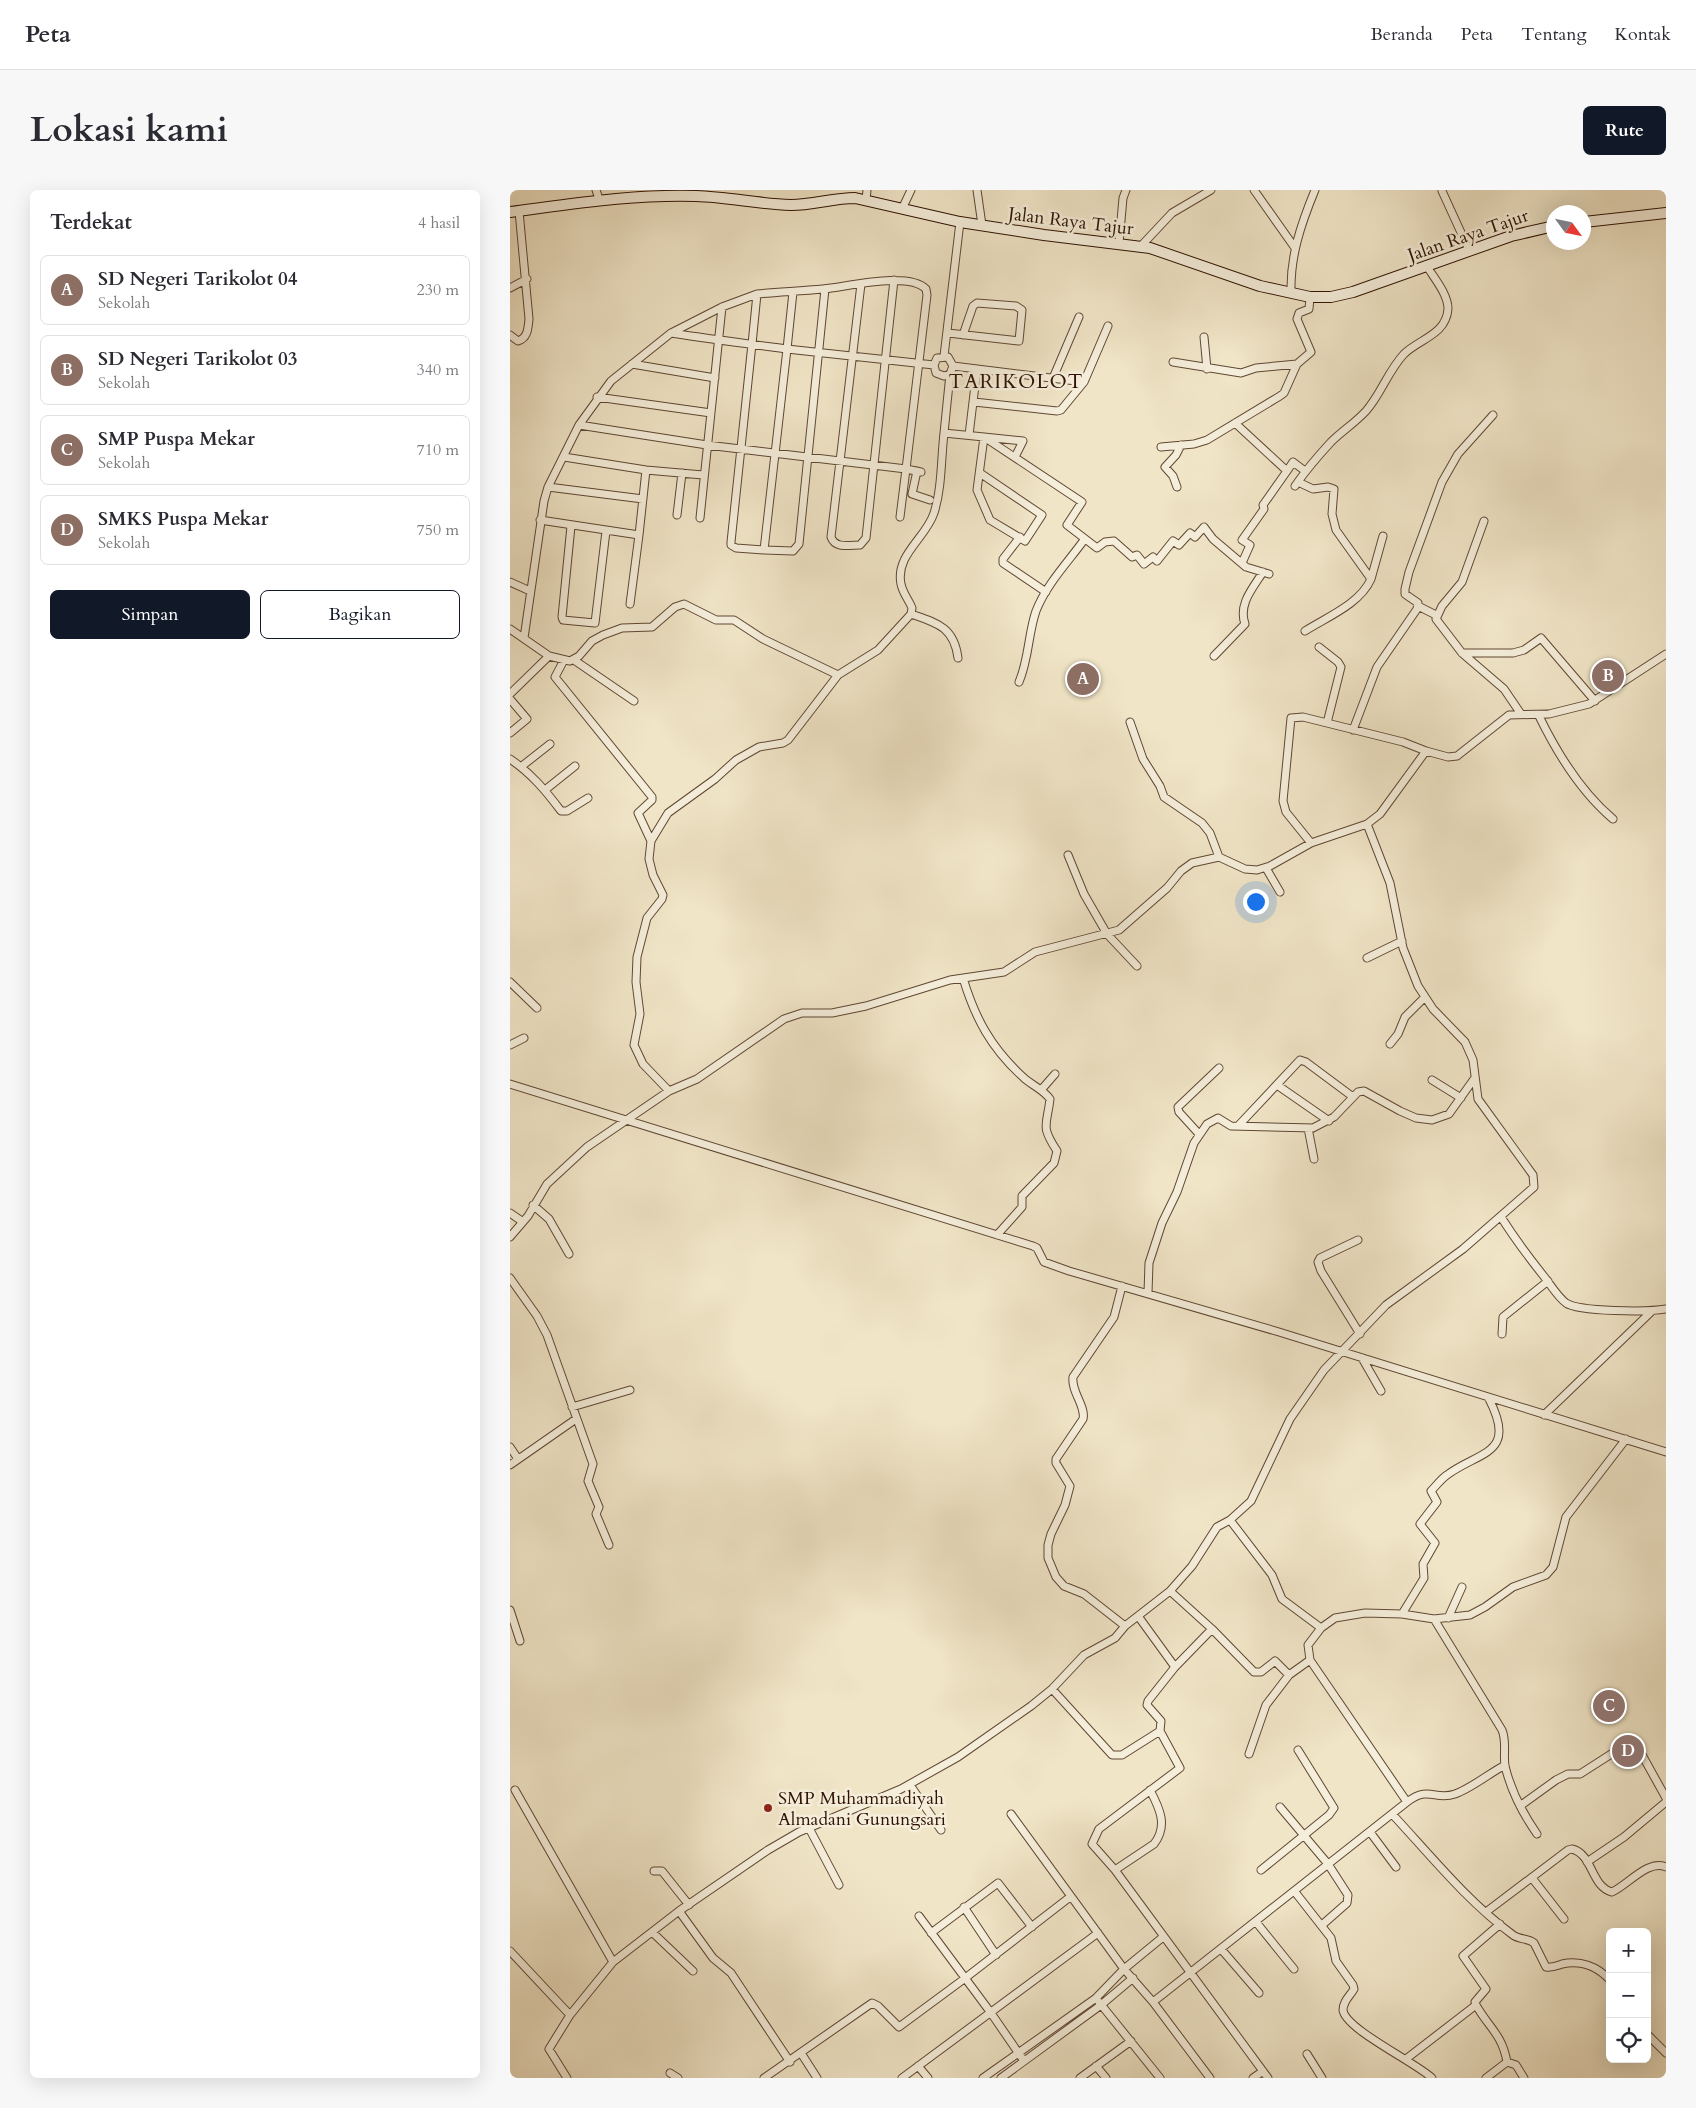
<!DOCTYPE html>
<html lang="id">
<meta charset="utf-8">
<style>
:root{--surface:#fff;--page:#f7f7f7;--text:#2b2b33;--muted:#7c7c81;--line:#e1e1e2;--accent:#111827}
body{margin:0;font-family:Cardo,serif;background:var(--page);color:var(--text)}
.controls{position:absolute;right:15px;bottom:15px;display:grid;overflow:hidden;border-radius:8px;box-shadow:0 5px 20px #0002}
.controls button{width:45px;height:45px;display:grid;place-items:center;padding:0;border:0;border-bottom:1px solid var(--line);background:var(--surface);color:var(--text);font:25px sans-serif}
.compass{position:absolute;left:1036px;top:15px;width:45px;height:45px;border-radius:50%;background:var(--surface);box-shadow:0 5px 20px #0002;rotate:123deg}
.you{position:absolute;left:745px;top:711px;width:18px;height:18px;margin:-12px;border:4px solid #fff;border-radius:50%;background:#1a73e8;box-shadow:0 0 0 8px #1a73e833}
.badge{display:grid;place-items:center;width:32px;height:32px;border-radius:50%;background:var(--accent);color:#fff;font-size:16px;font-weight:700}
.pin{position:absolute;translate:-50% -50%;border:2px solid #fff;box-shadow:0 1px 5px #0006}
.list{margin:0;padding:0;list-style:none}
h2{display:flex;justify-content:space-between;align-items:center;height:65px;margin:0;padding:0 20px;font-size:21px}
h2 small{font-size:16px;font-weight:400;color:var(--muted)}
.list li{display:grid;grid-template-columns:32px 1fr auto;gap:15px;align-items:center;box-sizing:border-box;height:70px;margin:0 10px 10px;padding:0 10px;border:1px solid var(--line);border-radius:8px}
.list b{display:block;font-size:19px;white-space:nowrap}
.list p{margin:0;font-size:16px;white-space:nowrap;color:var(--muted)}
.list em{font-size:16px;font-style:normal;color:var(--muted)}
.actions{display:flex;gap:10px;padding:15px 20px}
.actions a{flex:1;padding:11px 0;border:1px solid var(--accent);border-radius:8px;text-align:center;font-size:18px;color:var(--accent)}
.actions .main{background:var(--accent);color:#fff}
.icon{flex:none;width:28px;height:28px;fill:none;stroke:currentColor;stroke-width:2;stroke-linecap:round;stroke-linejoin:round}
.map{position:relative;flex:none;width:1156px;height:1888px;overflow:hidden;border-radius:8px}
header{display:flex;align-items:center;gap:30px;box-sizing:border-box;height:70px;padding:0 25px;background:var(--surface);border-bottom:1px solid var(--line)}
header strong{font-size:24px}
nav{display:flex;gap:28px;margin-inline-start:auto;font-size:18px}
.intro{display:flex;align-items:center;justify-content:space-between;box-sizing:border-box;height:120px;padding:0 30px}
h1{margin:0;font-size:35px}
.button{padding:12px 22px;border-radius:8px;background:var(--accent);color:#fff;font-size:18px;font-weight:700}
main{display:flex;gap:30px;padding:0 30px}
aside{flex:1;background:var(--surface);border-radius:8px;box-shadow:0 5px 20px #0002}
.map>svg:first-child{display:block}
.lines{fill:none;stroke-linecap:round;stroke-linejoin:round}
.minor-casing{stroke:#5f4733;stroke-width:9}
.secondary-casing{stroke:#2f1202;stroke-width:12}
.minor{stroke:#f5eedb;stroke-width:7}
.secondary{stroke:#f5eedb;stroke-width:10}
.poi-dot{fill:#8f2418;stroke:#f5eedb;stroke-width:2}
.labels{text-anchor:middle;stroke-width:5;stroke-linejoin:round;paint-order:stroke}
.street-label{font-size:18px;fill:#2f1202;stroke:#f5eedb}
.poi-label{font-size:18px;fill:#2f1202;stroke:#f5eedb;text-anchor:start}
.quarter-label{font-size:20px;letter-spacing:1px;fill:#2f1202;stroke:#f5eedb}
</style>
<header>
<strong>Peta</strong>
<nav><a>Beranda</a><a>Peta</a><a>Tentang</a><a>Kontak</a></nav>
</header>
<div class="intro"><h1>Lokasi kami</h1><a class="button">Rute</a></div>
<main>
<aside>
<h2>Terdekat<small>4 hasil</small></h2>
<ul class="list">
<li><span class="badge" style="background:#8d6e63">A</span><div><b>SD Negeri Tarikolot 04</b><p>Sekolah</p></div><em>230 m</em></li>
<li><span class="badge" style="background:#8d6e63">B</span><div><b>SD Negeri Tarikolot 03</b><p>Sekolah</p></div><em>340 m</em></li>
<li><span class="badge" style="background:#8d6e63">C</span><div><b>SMP Puspa Mekar</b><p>Sekolah</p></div><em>710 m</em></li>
<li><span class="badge" style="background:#8d6e63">D</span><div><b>SMKS Puspa Mekar</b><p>Sekolah</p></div><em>750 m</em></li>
</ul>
<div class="actions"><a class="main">Simpan</a><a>Bagikan</a></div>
</aside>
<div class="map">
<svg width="1156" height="1888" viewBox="0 0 1156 1888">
<rect width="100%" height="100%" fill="#f0e5c7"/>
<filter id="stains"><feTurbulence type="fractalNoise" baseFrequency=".004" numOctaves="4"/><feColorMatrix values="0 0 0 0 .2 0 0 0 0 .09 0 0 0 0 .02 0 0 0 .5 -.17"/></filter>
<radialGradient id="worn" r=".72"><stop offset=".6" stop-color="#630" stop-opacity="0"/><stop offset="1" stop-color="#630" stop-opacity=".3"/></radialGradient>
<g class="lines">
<g class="minor-casing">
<path id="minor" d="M 86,0 L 89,9
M 467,0 L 472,35
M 744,0 L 785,58
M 932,1 L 959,60
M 356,10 L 357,0
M 392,19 L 401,0
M 609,53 L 613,8 L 616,0
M 631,56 L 662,23 L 701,0
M 351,94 L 321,347 C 325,359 340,355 350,355 L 356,348 L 384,90
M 0,98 L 17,89
M 283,102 L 277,159 L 424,175
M 781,103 C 780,66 791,34 805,0
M 438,143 L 509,151 L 512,120 L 506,116 L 467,113 L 463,116 L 453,145
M 0,145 L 8,151 C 18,148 18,138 19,129 L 9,21
M 694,147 L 697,179
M 434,166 L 450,32
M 663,172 L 731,183 L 746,178 L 787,174
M 122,174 L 205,188
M 443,176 L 574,192
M 440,184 L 434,186 L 426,183 L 424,175 L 427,168 L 438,167 L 443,176 L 440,184 L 434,243 L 474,247 L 572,312 L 557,335 L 587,358 L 595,352 L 604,351 L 622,367 L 627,365 L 634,374 L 643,367 L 647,371 L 663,351 L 669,355 L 680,343 L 685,347 L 694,337 L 703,349 L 736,377 L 759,384
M 543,188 L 569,127
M 87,207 L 201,223
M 464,212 L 547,221 L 551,220 L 574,192 L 598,136
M 725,233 L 777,281 L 753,315 L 754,319 L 732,350 L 740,355 L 732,373
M 69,235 L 197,255 L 396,279 L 417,105 L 416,99 C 398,81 337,97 313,99 C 291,101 269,102 247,104
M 459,245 L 467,179
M 651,257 L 684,254 L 697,250 L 770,206 L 774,203 L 787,174 L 801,162 L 787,129 L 789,123 L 799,119 L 800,107
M 54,267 L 136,280 L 193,285
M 407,281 L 402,304 L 420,310
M 777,281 L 783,272 L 795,281
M 470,283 L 532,325 L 515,351 L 480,330 L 467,300 L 474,247 L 513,251 L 505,267
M 788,292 L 803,299 L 818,297 L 824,299 L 822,324 L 826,340 L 861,389 L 873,346
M 785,296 C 796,280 808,266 821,252 C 832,241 845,233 856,221 C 871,204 878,181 894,164 C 909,149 936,145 938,119 C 938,104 924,88 916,75
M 38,297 L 133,309
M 667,297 L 663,286 L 655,277 L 666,265 L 671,255
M 167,325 L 172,283
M 390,327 L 396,279 L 411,282
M 190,328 L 212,117
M 30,330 L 129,345 L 136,280
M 974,331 L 952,392 L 932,416 L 926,429 L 952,463 L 994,499 L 1011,524
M 61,336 L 52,427 L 53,430 L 85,433 L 96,341
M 510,347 L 493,369 L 493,373 L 536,402
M 254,360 L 283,361 L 289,354 L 315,99
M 0,392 L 20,401
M 120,414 L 129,345
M 908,416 L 926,425
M 401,424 C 427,433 444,437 448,468
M 0,439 L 39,466 L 60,471 L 69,466 L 82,451 L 93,445 L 112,438 L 142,437 L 165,417 L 174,414 L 206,430 L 224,430 L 253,449 L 328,485
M 795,441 C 817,427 850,414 861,389
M 14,448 L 34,311 L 38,297 L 69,235 L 101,191 L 161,143 L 212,117 L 247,104 L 242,154 L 221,352 L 221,355 L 226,358 L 254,360 L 277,159 C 239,154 200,149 161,143
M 809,457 L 828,472 L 831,477 L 817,533
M 952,463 L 1003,463 L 1014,460 L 1031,448 L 1085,511
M 704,466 L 735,434 C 728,414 743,398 753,382
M 54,470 L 45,487 L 142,607 L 142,610 L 128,623 L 141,651
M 64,470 L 124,511
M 509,492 C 519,469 518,444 526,421 C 536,395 558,372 574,350
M 0,504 L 39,466
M 0,509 L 17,529 L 0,543
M 1029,526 C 1047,563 1071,602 1103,629
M 620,532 L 633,569 L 650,596 L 654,607 L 692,633 L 700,643 L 709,667
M 843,540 L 867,477 L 907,419 L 908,413 L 895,404 L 895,399 L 899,382 L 932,292 L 948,264 L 983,225
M 0,569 C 21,583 36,601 51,621 L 57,621 L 78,608
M 12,576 L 40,554
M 35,600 L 65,576
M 801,653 L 776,622 L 773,611 L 781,528 L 793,527 L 893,552 L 916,561
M 558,665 L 574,704 L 597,744 L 627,776
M 756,678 L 770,702
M 857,768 L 892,751
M 453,788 C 465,828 481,858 513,887 C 521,895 533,899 540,909 C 537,936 530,935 547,961 L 544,973 L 512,1006 L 512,1017 L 487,1045
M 0,792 L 27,818
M 880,854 L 888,844 L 895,827 L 914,808
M 0,855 L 14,848
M 922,890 L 951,908
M 0,894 L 523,1056 L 527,1058 L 534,1072 L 559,1081 L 769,1142 L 1156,1262
M 767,895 L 819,931
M 531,900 L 545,884
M 159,901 L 133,874 L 124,855 L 130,824 L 126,792 L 127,767 L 137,728 L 152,709 L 153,705 L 143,685 L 139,669 L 141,651 L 158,623 L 205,589 L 226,570 L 249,557 L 273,553 L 278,550 L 328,485 L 368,460 L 401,424 L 402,418 C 399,410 393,404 391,394 C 385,365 416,348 424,323 C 432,298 431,269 434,243
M 728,936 L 790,870 L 796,872 L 843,907
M 798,938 L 804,969
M 689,944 L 669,922 L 668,917 L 709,878
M 23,1015 L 39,1029 L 59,1064
M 0,1023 L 13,1032
M 991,1027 C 1005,1049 1020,1069 1036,1089 C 1042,1097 1048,1107 1056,1113 C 1069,1122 1139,1122 1156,1119
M 0,1047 L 18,1026 L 37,994 L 77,957 L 159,901 L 187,889 L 274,829 L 292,823 L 322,823 L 356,816 L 440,790 L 494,782 L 525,762 L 609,740 L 657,698 L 671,681 L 682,673 L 709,667 L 735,679 L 747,680 L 760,676 L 801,653 L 857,634 L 870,624 L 916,561 L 938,567 L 947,566 L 999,525 L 1039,524 L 1079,514 L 1156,464
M 848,1050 L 810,1068 L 808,1072 L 811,1081 L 850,1144
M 0,1088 L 27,1126 L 37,1145 L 83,1274 L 78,1291 L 89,1317 L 86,1324 L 99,1355
M 612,1096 L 604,1127 L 563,1187 C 561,1202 576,1216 573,1229 L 546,1269 L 546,1273 L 560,1296 L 555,1315 L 541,1344 L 538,1355 L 538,1368 L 546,1387 L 554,1396 L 574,1404 L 615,1436
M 638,1103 L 639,1073 L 652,1033 L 667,1002 L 684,953 L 697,934 L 708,928 L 721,936 L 803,938 L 824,927 L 848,902 L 854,901 L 890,921 L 906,928 L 922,930 L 939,924 L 964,889
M 992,1144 L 993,1127 L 1038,1091
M 852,1168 L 871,1201
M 62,1217 L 120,1200
M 1034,1225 L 1142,1121
M 0,1257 L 8,1269
M 0,1275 L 66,1229
M 660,1401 L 702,1439 L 744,1482 L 751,1482 L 765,1471 L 779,1485 L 800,1470
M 0,1420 L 10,1451
M 892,1424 L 914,1388 L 913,1374 L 925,1353 L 910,1334 L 927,1312 L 921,1301 C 926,1296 931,1289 937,1285 C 969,1261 1008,1265 979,1209
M 628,1426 L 665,1477
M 938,1428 L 952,1397
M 924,1429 L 992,1540 C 997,1552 993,1564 995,1576 C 1001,1601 1013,1624 1027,1644
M 811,1438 L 825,1428 L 855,1423 L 892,1424 L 924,1429 L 960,1425 L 975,1417 L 1003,1397 L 1036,1385 L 1043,1377 L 1056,1327 L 1116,1249
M 702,1439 L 665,1477 L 638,1511 L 637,1515 L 651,1531 L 650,1541 L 670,1578 L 589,1639 L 582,1654 L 605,1680 L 758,1888
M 542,1499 L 602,1565 L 612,1565 L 650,1541
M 739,1564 L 756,1515 L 779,1485
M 400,1595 L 431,1640
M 5,1600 L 103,1772
M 897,1612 C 920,1595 924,1611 945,1604 C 960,1599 980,1583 995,1575
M 1010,1616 L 1046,1590 L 1058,1584 L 1070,1584 L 1120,1552 L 1126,1554 L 1156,1608
M 770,1617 L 818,1674 L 838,1705 L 837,1713 L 812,1735
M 501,1624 L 614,1779 L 643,1812 L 700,1888
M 883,1625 C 921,1666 958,1712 1003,1745 C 1010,1750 1018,1748 1024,1753 L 1036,1777 C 1042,1778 1046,1776 1052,1774 C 1070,1770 1087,1776 1100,1790
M 299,1638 L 329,1695
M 860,1642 L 886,1677
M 1077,1672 L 1114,1647 L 1156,1612
M 605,1680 L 644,1654 C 658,1636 650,1619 640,1600
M 751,1680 L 819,1625 L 824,1618 L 788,1560
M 144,1681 L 152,1681 L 179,1715
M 1022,1688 L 1054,1729
M 785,1702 L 821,1748 L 826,1771 L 843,1795 L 844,1799 C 840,1806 833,1811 833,1820 C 835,1839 905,1872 922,1888
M 454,1717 L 486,1765
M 169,1721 L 203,1768 L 221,1783 L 280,1872
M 976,1722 L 1058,1660 L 1062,1659 C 1083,1664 1081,1697 1102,1702 C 1118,1695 1138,1669 1156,1677
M 409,1726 L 481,1823 L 514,1871
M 746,1732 L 784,1779
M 990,1734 L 953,1766 L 976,1799 L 965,1812 L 966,1815 C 979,1838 992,1844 997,1872
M 142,1742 L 183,1781
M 421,1743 L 488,1693 L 522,1737
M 711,1759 L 749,1803
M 0,1761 L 60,1825 L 39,1859 L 57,1888
M 589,1812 L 650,1888
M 643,1812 L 897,1612 L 800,1470 L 798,1455 L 811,1438 L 772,1409 L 762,1385 L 720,1330
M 60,1825 L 103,1772 L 169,1721 L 258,1660 L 289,1642 L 391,1599 L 448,1567 L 521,1516 L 542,1499 L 574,1465 L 605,1448 L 615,1436 L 660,1401 L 682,1376 L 707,1337 L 720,1330 L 741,1311 L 780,1229 L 814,1180 L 876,1115 L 953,1059 L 1024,997 L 1023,985 L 968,909 L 963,870 L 955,852 L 923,819 L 908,796 L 893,758 L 880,693 L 857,634
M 1137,1844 L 1156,1863
M 291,1863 L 307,1888
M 797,1864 L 812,1888
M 896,1869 L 966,1815
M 408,1876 L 418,1888
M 586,1876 L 596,1888
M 160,1883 L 168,1888
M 254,1888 L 362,1813 L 368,1816 L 389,1837 L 454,1789 L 560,1707
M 392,1888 L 588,1743
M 473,1888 L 586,1808 L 614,1779 L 653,1747
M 491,1888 L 591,1815 L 623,1788
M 570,1888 L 621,1851
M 743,1888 L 753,1881
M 976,1888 L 997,1872 L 1006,1875 L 1014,1888"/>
</g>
<g class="secondary-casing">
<path id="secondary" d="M 0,22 C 62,14 123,4 186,6 C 218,7 249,14 281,15 C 303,15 323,8 345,8 L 450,32 L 534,45 L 640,58 L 750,96 L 800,107 L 821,107 L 843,102 L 1001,46 L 1044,36
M 1074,32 L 1156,23"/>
</g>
<use href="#minor" class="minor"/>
<use href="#secondary" class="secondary"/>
</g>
<circle class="poi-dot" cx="258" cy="1618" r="5"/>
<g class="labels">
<g class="street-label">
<text transform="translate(561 31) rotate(7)" y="6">Jalan Raya Tajur</text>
<text transform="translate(958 45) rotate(-19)" y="6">Jalan Raya Tajur</text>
</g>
<g class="poi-label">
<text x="268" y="1614">SMP Muhammadiyah<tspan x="268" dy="21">Almadani Gunungsari</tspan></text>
</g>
<g class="quarter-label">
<text x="506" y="198">TARIKOLOT</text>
</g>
</g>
<rect width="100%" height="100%" filter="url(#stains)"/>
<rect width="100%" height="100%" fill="url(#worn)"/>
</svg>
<div class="controls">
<button>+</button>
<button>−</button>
<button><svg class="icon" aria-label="locate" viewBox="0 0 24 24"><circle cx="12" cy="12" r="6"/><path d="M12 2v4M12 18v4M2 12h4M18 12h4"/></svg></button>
</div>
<svg class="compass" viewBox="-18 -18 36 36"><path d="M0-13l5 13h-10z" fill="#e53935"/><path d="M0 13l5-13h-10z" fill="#7c7c81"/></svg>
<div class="you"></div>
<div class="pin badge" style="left:573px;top:489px;background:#8d6e63">A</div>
<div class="pin badge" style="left:1098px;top:486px;background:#8d6e63">B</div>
<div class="pin badge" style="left:1099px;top:1516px;background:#8d6e63">C</div>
<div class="pin badge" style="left:1118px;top:1561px;background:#8d6e63">D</div>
</div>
</main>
